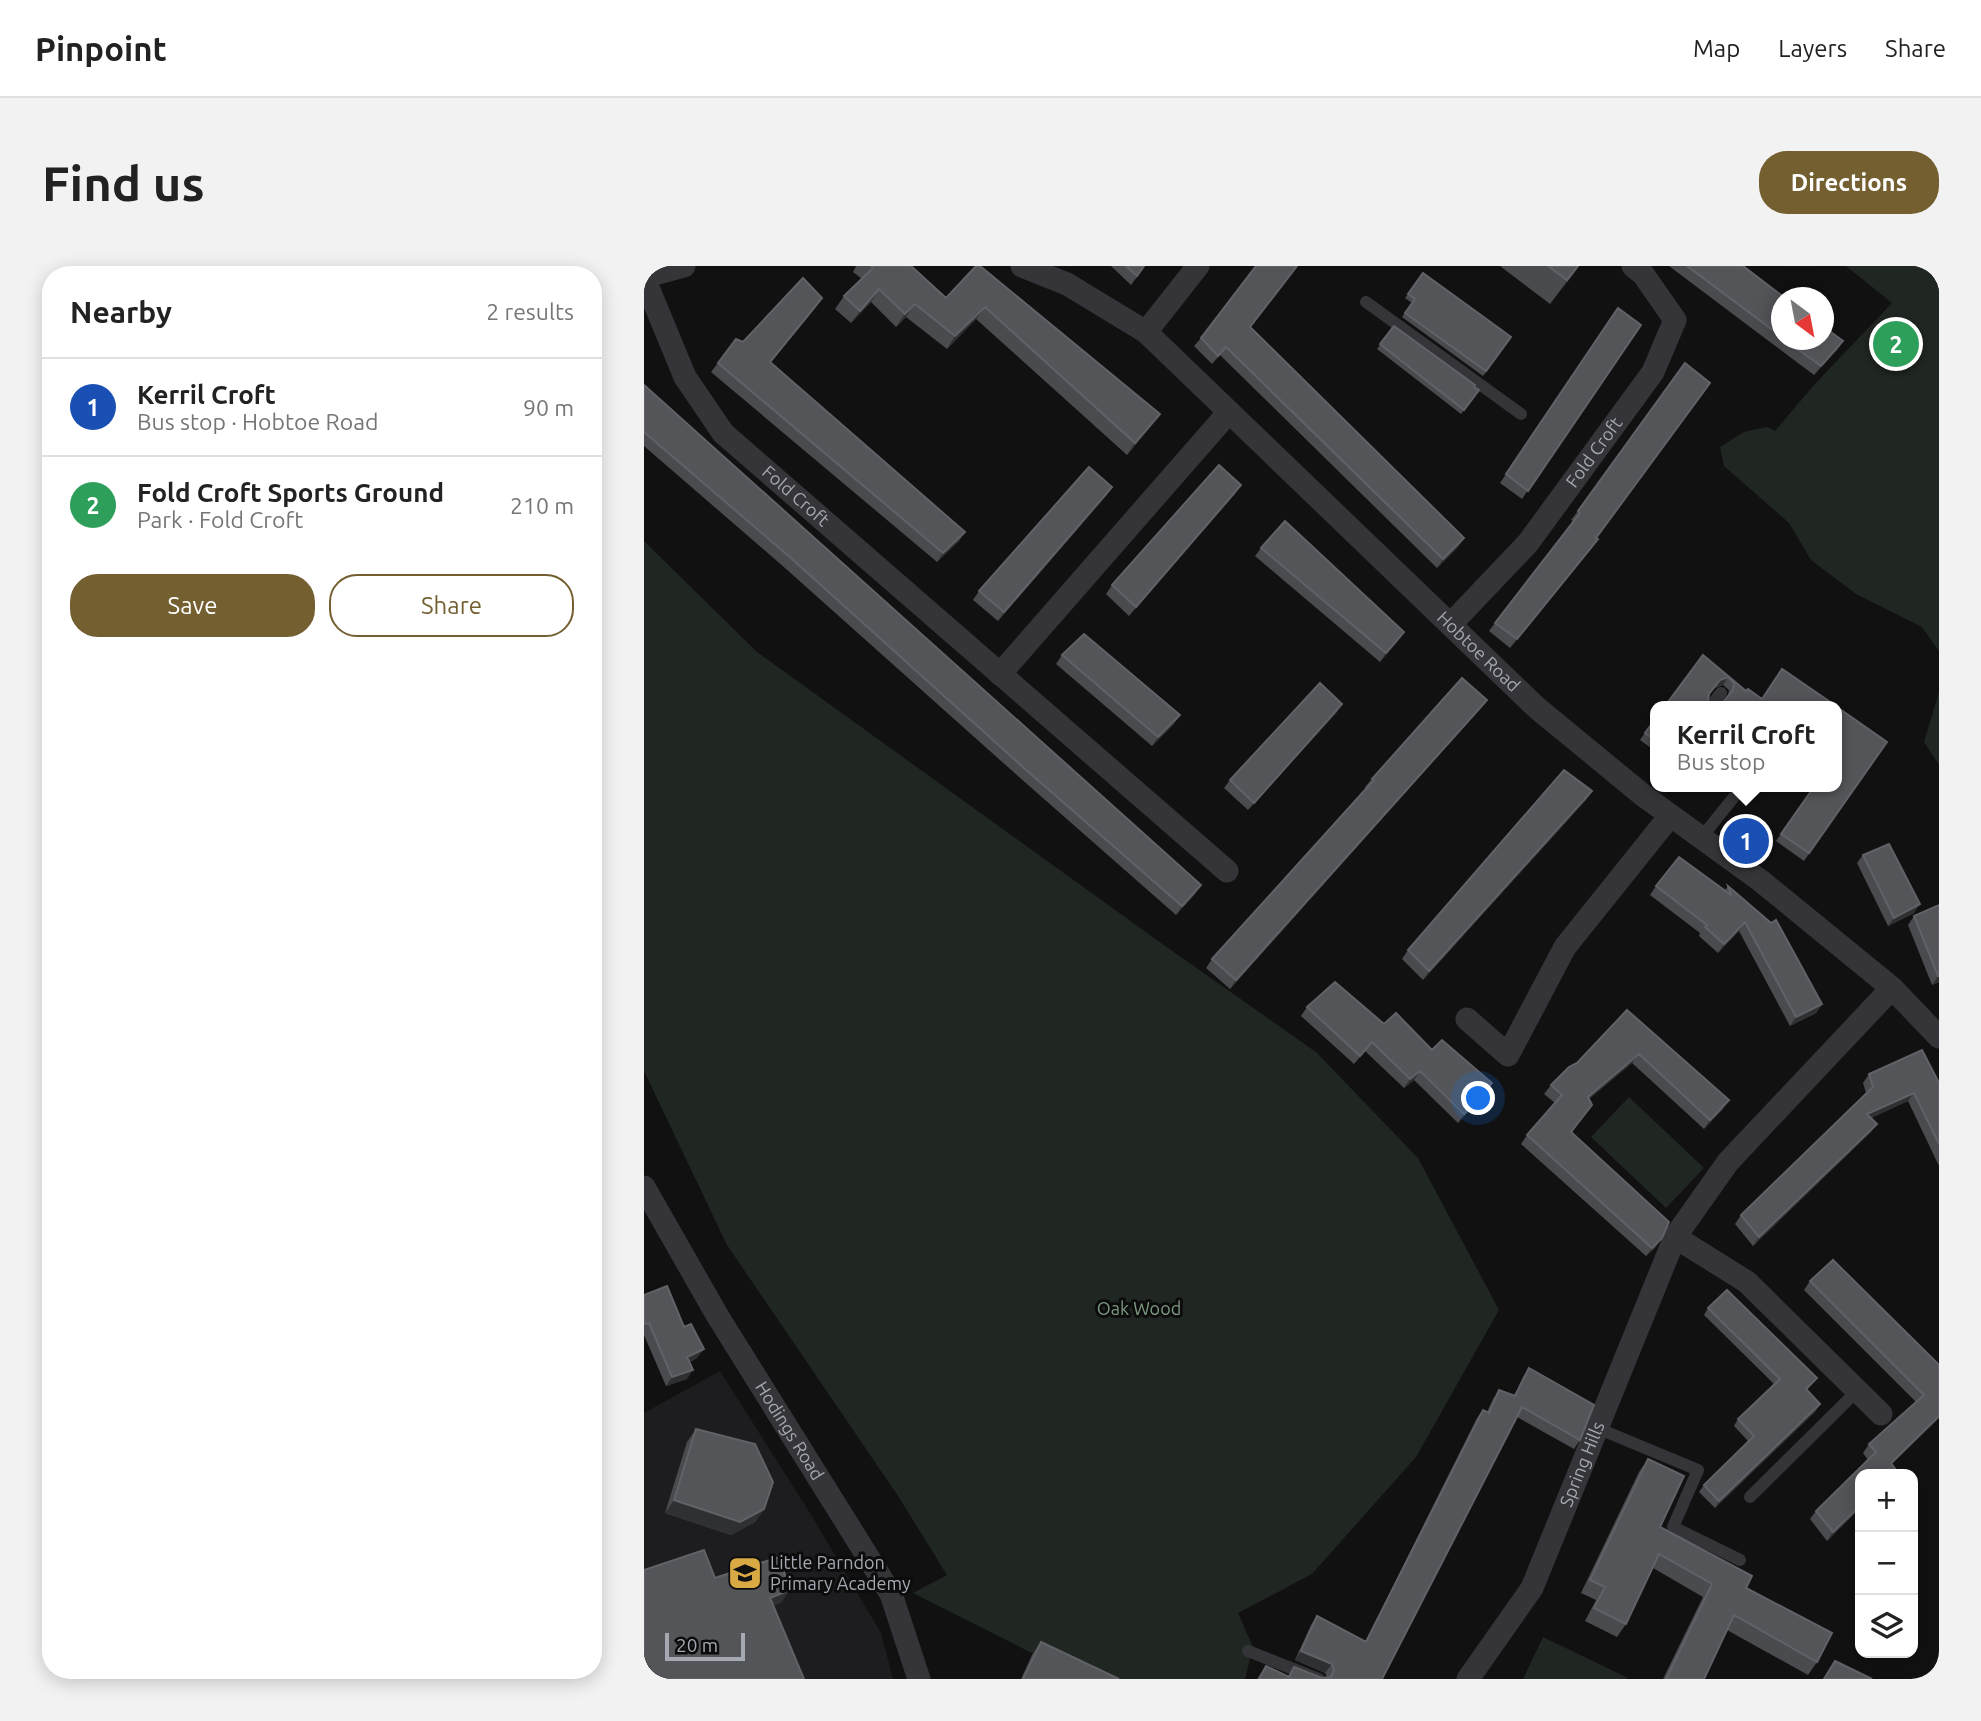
<!DOCTYPE html>
<meta charset="utf-8">
<style>
:root{--surface:#fff;--page:#f2f2f2;--text:#222;--muted:#767676;--line:#e0e0e0;--accent:#745f31}
body{margin:0;font-family:Ubuntu,sans-serif;background:var(--page);color:var(--text)}
.controls{position:absolute;right:21px;bottom:21px;display:grid;overflow:hidden;border-radius:14px;box-shadow:0 4px 18px #0003}
.controls button{width:63px;height:63px;display:grid;place-items:center;padding:0;border:0;border-bottom:2px solid var(--line);background:var(--surface);color:var(--text);font:35px sans-serif}
.compass{position:absolute;left:1127px;top:21px;width:63px;height:63px;border-radius:50%;background:var(--surface);box-shadow:0 4px 18px #0003;rotate:148deg}
.scale{position:absolute;left:21px;bottom:18px;width:80px;box-sizing:border-box;padding-left:7px;border:4px solid #a4a8b1;border-top:0;font-size:19px;line-height:24px;white-space:nowrap;color:#a4a8b1;-webkit-text-stroke:5px #0c0c0d;paint-order:stroke}
.you{position:absolute;left:835px;top:833px;width:24px;height:24px;margin:-18px;border:5px solid #fff;border-radius:50%;background:#1a73e8;box-shadow:0 0 0 10px #1a73e833}
.badge{display:grid;place-items:center;width:46px;height:46px;border-radius:50%;background:var(--accent);color:#fff;font-size:23px;font-weight:700}
.pin{position:absolute;translate:-50% -50%;border:4px solid #fff;box-shadow:0 2px 7px #0006}
.popup{position:absolute;left:1006px;top:435px;width:192px;height:91px;box-sizing:border-box;display:grid;place-content:center;border-radius:14px;background:var(--surface);filter:drop-shadow(0 2px 5px #0005);font-size:23px;white-space:nowrap;color:var(--muted)}
.popup b{font-size:26px;color:var(--text)}
.popup::after{content:'';position:absolute;left:50%;top:100%;margin-left:-14px;border:14px solid transparent;border-top-color:var(--surface)}
.list{margin:0;padding:0;list-style:none}
h2{display:flex;justify-content:space-between;align-items:center;height:91px;margin:0;padding:0 28px;font-size:30px}
h2 small{font-size:23px;font-weight:400;color:var(--muted)}
.list li{display:grid;grid-template-columns:46px 1fr auto;gap:21px;align-items:center;box-sizing:border-box;height:98px;padding:0 28px;border-top:2px solid var(--line)}
.list b{display:block;font-size:26px;white-space:nowrap}
.list p{margin:0;font-size:23px;white-space:nowrap;color:var(--muted)}
.list em{font-size:23px;font-style:normal;color:var(--muted)}
.actions{display:flex;gap:14px;padding:21px 28px}
.actions a{flex:1;padding:16px 0;border:2px solid var(--accent);border-radius:28px;text-align:center;font-size:24px;color:var(--accent)}
.actions .main{background:var(--accent);color:#fff}
.icon{flex:none;width:38px;height:38px;fill:none;stroke:currentColor;stroke-width:2;stroke-linecap:round;stroke-linejoin:round}
.map{position:relative;flex:none;width:1295px;height:1413px;overflow:hidden;border-radius:28px}
header{display:flex;align-items:center;gap:42px;box-sizing:border-box;height:98px;padding:0 35px;background:var(--surface);border-bottom:2px solid var(--line)}
header strong{font-size:33px}
nav{display:flex;gap:38px;margin-inline-start:auto;font-size:24px}
.intro{display:flex;align-items:center;justify-content:space-between;box-sizing:border-box;height:168px;padding:0 42px}
h1{margin:0;font-size:49px}
.button{padding:18px 32px;border-radius:28px;background:var(--accent);color:#fff;font-size:24px;font-weight:700}
main{display:flex;gap:42px;padding:0 42px}
aside{flex:1;background:var(--surface);border-radius:28px;box-shadow:0 4px 18px #0003}
.map>svg:first-child{display:block}
.built{fill:#1d1d1f}
.green{fill:#202621}
.lines{fill:none;stroke-linecap:round;stroke-linejoin:round}
.lane{stroke:#353539;stroke-width:12}
.street{stroke:#353539;stroke-width:23}
.wall{fill:#4a4b4e}
.shaded-wall{fill:#2f3032}
.building{fill:#535559;stroke:#606267;stroke-width:2}
.labels{text-anchor:middle;stroke-width:6;stroke-linejoin:round;paint-order:stroke}
.street-label{font-size:18px;fill:#a4a8b1;stroke:#0c0c0d}
.park-label{font-size:18px;fill:#7e9a80;stroke:#0c0c0d}
.poi-label{font-size:18px;fill:#a4a8b1;stroke:#0c0c0d;text-anchor:start}
</style>
<header>
<strong>Pinpoint</strong>
<nav><a>Map</a><a>Layers</a><a>Share</a></nav>
</header>
<div class="intro"><h1>Find us</h1><a class="button">Directions</a></div>
<main>
<aside>
<h2>Nearby<small>2 results</small></h2>
<ul class="list">
<li><span class="badge" style="background:#1a4fb4">1</span><div><b>Kerril Croft</b><p>Bus stop · Hobtoe Road</p></div><em>90 m</em></li>
<li><span class="badge" style="background:#2e9e5b">2</span><div><b>Fold Croft Sports Ground</b><p>Park · Fold Croft</p></div><em>210 m</em></li>
</ul>
<div class="actions"><a class="main">Save</a><a>Share</a></div>
</aside>
<div class="map">
<svg width="1295" height="1413" viewBox="0 0 1295 1413">
<rect width="100%" height="100%" fill="#111112"/>
<path class="built" d="M 76,1105 L 166,1247 L 237,1367 L 249,1413 L 0,1413 L 0,1147 Z"/>
<path class="green" d="M 1202,0 L 1295,0 L 1295,385 L 1278,361 L 1212,328 L 1167,294 L 1145,257 L 1080,200 L 1076,181 L 1100,166 L 1123,161 L 1131,165 L 1170,119 L 1248,37 Z
M 0,275 L 113,386 L 517,677 L 672,786 L 774,892 L 855,1044 L 772,1191 L 668,1308 L 594,1347 L 609,1381 L 601,1413 L 439,1413 L 269,1327 L 303,1309 L 254,1230 L 83,979 L 0,805 Z
M 1295,426 L 1295,499 L 1280,476 Z
M 985,831 L 1060,902 L 1022,942 L 947,871 Z
M 899,1371 L 984,1412 L 983,1413 L 879,1413 Z"/>
<g class="lines">
<path class="lane" d="M 722,36 L 877,148
M 1067,440 L 1077,427
M 1057,572 L 1098,521
M 953,1162 L 1054,1204 L 1029,1261 L 1096,1294
M 1106,1231 L 1213,1125
M 604,1385 L 675,1413"/>
<g class="street">
<path id="s1" d="M 378,0 L 423,18 L 502,66 L 893,442 L 1000,530 L 1117,615 L 1248,722 L 1295,771"/>
<path d="M 0,11 L 40,0"/>
<path id="s2" d="M 0,12 L 41,111 L 79,167 L 583,605"/>
<path d="M 502,66 L 554,0"/>
<path id="s3" d="M 807,358 L 884,277 L 1009,106 L 1031,54 L 999,8 L 989,0"/>
<path d="M 356,408 L 585,146"/>
<path d="M 823,753 L 864,789 L 921,681 L 1026,550"/>
<path id="s4" d="M 0,921 L 73,1049 L 247,1328 L 275,1413"/>
<path d="M 1031,971 L 1103,1016 L 1237,1148"/>
<path id="s5" d="M 824,1413 L 888,1322 L 1031,971 L 1084,896 L 1248,722"/>
</g>
</g>
<path class="wall" d="M 212,0 L 267,0 L 302,32 L 332,0 L 507,160 L 483,189 L 332,53 L 303,83 L 262,51 L 252,61 L 227,36 L 207,57 L 191,43 L 200,30 L 218,13 L 209,6 Z
M 467,0 L 501,0 L 487,19 Z
M 856,0 L 935,0 L 906,38 Z
M 1025,0 L 1099,0 L 1138,32 L 1138,74 L 1180,74 L 1199,75 L 1193,84 L 1170,109 Z
M 779,7 L 867,71 L 839,110 L 758,51 L 768,37 L 761,32 Z
M 172,41 L 126,97 L 321,266 L 315,275 L 293,296 L 67,106 L 92,73 L 99,76 Z
M 974,42 L 997,59 L 878,233 L 856,217 Z
M 750,60 L 835,124 L 817,148 L 733,83 Z
M 607,61 L 820,272 L 814,281 L 793,302 L 576,89 L 568,98 L 550,80 L 557,72 Z
M 1041,97 L 952,272 L 954,273 L 866,382 L 845,365 L 929,255 L 927,254 L 934,245 Z
M 0,119 L 551,628 L 532,649 L 375,511 L 141,302 L 0,180 Z
M 468,221 L 462,230 L 354,355 L 329,334 L 335,325 Z
M 591,228 L 485,350 L 462,328 L 468,319 Z
M 617,282 L 760,366 L 736,396 L 611,290 Z
M 418,389 L 530,458 L 508,480 L 412,398 Z
M 1059,389 L 1102,425 L 1118,433 L 1192,440 L 1084,430 L 1085,424 L 1079,419 L 1021,440 Z
M 837,442 L 586,723 L 562,702 L 568,693 L 722,522 L 721,521 L 728,513 Z
M 693,446 L 604,544 L 580,522 L 586,514 Z
M 1011,453 L 1011,485 L 996,474 Z
M 1243,476 L 1160,595 L 1132,575 L 1170,521 Z
M 948,525 L 942,534 L 779,714 L 758,693 L 764,684 Z
M 1219,589 L 1270,647 L 1244,660 L 1213,597 Z
M 1012,620 L 1081,624 L 1084,620 L 1178,738 L 1172,747 L 1146,760 L 1095,665 L 1074,687 L 1055,670 L 1056,667 L 1006,629 Z
M 1295,639 L 1295,716 L 1288,719 L 1264,659 L 1270,650 Z
M 663,741 L 740,758 L 848,817 L 842,826 L 814,857 L 770,814 L 760,822 L 721,785 L 710,798 L 657,750 Z
M 983,744 L 1079,843 L 1060,863 L 988,797 L 945,833 L 928,867 L 1012,981 L 1002,990 L 877,878 L 883,869 L 911,837 L 900,828 L 907,819 L 933,797 Z
M 1225,808 L 1295,817 L 1295,900 L 1264,835 L 1227,852 L 1233,858 L 1227,866 L 1109,980 L 1091,958 L 1097,949 L 1222,827 L 1219,817 Z
M 1166,1015 L 1295,1099 L 1295,1152 L 1248,1198 L 1252,1204 L 1249,1208 L 1216,1208 L 1216,1242 L 1183,1275 L 1166,1253 L 1172,1245 L 1224,1194 L 1219,1187 L 1225,1178 L 1272,1136 L 1160,1024 Z
M 0,1029 L 53,1092 L 46,1096 L 43,1113 L 22,1120 L 0,1069 Z
M 1064,1042 L 1173,1112 L 1163,1124 L 1172,1145 L 1071,1242 L 1055,1226 L 1060,1219 L 1105,1176 L 1090,1160 L 1094,1153 L 1130,1118 L 1060,1049 Z
M 885,1102 L 936,1174 L 930,1183 L 873,1151 L 738,1413 L 613,1413 L 622,1400 L 644,1410 L 650,1401 L 678,1412 L 683,1411 L 681,1407 L 651,1394 L 667,1359 L 673,1350 L 721,1376 L 833,1152 L 839,1144 L 843,1146 L 849,1133 L 855,1124 L 870,1130 L 879,1111 Z
M 52,1163 L 120,1243 L 111,1256 L 87,1269 L 21,1247 L 43,1176 Z
M 1004,1193 L 1016,1261 L 1102,1322 L 1173,1396 L 1164,1409 L 1083,1364 L 1060,1413 L 1019,1413 L 1059,1331 L 1009,1302 L 982,1358 L 973,1371 L 941,1355 L 952,1334 L 937,1327 L 995,1206 Z
M 397,1376 L 475,1413 L 377,1413 L 388,1389 Z"/>
<path class="shaded-wall" d="M 934,0 L 935,0 L 928,10 L 906,38 Z
M 235,23 L 227,36 L 207,57 L 216,45 Z
M 178,32 L 172,41 L 120,105 L 126,96 Z
M 271,38 L 262,51 L 252,61 L 261,48 Z
M 341,41 L 332,53 L 303,83 L 311,70 Z
M 1199,75 L 1193,84 L 1170,109 L 1177,100 Z
M 516,148 L 507,160 L 483,189 L 491,177 Z
M 597,219 L 591,228 L 485,350 L 492,341 Z
M 468,221 L 462,230 L 354,355 L 360,346 Z
M 321,266 L 315,275 L 293,296 L 299,287 Z
M 820,272 L 814,281 L 793,302 L 799,293 Z
M 954,273 L 948,282 L 866,382 L 873,373 Z
M 760,366 L 754,375 L 736,396 L 742,387 Z
M 1084,411 L 1079,419 L 1071,421 L 1076,414 Z
M 843,434 L 837,442 L 586,723 L 592,714 Z
M 698,438 L 693,446 L 604,544 L 610,537 Z
M 536,449 L 530,458 L 508,480 L 514,471 Z
M 948,525 L 942,534 L 779,714 L 785,705 Z
M 557,619 L 551,628 L 532,649 L 538,640 Z
M 1276,638 L 1270,647 L 1244,660 L 1250,652 Z
M 1101,656 L 1095,665 L 1074,687 L 1080,678 Z
M 1295,710 L 1295,716 L 1288,719 L 1294,710 Z
M 1178,738 L 1172,747 L 1146,760 L 1152,751 Z
M 995,788 L 988,797 L 938,839 L 944,831 Z
M 776,805 L 770,814 L 760,822 L 766,813 Z
M 848,817 L 842,826 L 814,857 L 820,848 Z
M 1270,827 L 1264,835 L 1216,857 L 1223,848 Z
M 1085,834 L 1079,843 L 1060,863 L 1066,854 Z
M 1233,858 L 1227,866 L 1109,980 L 1115,971 Z
M 1018,972 L 1012,981 L 1002,990 L 1008,982 Z
M 60,1083 L 53,1092 L 37,1100 L 43,1091 Z
M 49,1104 L 43,1113 L 22,1120 L 28,1111 Z
M 1176,1138 L 1172,1145 L 1071,1242 L 1075,1235 Z
M 1295,1150 L 1295,1152 L 1241,1205 L 1247,1197 Z
M 30,1234 L 120,1243 L 111,1256 L 87,1269 L 21,1247 Z
M 1216,1240 L 1216,1242 L 1183,1275 L 1189,1266 Z
M 146,1324 L 137,1337 L 117,1345 L 126,1332 Z
M 657,1385 L 688,1398 L 681,1407 L 651,1394 Z"/>
<path class="building" d="M 227,0 L 267,0 L 302,32 L 332,0 L 336,0 L 516,148 L 491,177 L 341,41 L 311,70 L 271,38 L 261,48 L 235,23 L 216,45 L 200,30 L 229,2 Z
M 482,0 L 500,0 L 493,10 Z
M 612,0 L 653,0 L 606,61 L 820,272 L 799,293 L 582,81 L 574,90 L 557,72 Z
M 904,0 L 934,0 L 923,14 Z
M 1043,0 L 1099,0 L 1141,32 L 1138,32 L 1138,71 Z
M 779,7 L 867,71 L 842,105 L 761,47 L 771,33 L 764,28 Z
M 159,12 L 178,32 L 126,96 L 321,266 L 299,287 L 74,97 L 92,73 L 99,76 Z
M 974,42 L 997,59 L 884,225 L 862,208 Z
M 750,60 L 831,119 L 830,121 L 835,124 L 820,144 L 736,78 Z
M 1180,61 L 1199,75 L 1177,100 L 1141,74 L 1180,74 Z
M 1041,97 L 1066,117 L 952,272 L 954,273 L 873,373 L 851,357 L 936,247 L 934,245 Z
M 0,119 L 557,619 L 538,640 L 381,503 L 148,293 L 0,166 Z
M 575,199 L 597,219 L 492,341 L 468,319 Z
M 445,201 L 468,221 L 360,346 L 335,325 Z
M 641,255 L 760,366 L 742,387 L 617,282 Z
M 440,368 L 536,449 L 514,471 L 418,389 Z
M 1059,389 L 1102,425 L 1104,423 L 1118,433 L 1138,403 L 1192,440 L 1076,440 L 1089,424 L 1090,417 L 1084,411 L 1076,414 L 1065,428 L 1064,435 L 1067,440 L 1073,440 L 1021,440 Z
M 818,412 L 843,434 L 592,714 L 568,693 L 730,514 L 728,513 Z
M 676,417 L 698,438 L 610,537 L 586,514 Z
M 1193,441 L 1243,476 L 1165,587 L 1137,568 L 1170,521 L 1193,521 Z
M 1011,453 L 1011,474 L 1001,467 Z
M 920,504 L 948,525 L 785,705 L 764,684 Z
M 1245,578 L 1276,638 L 1250,652 L 1219,589 Z
M 1035,591 L 1087,629 L 1084,620 L 1127,657 L 1132,654 L 1178,738 L 1152,751 L 1101,656 L 1080,678 L 1061,661 L 1063,659 L 1012,620 Z
M 1295,639 L 1295,710 L 1294,710 L 1270,650 Z
M 691,716 L 740,758 L 752,747 L 788,784 L 798,774 L 848,817 L 820,848 L 776,805 L 766,813 L 728,776 L 716,790 L 663,741 Z
M 983,744 L 1085,834 L 1066,854 L 995,788 L 944,831 L 948,839 L 927,866 L 1025,956 L 1018,972 L 1008,982 L 883,869 L 918,829 L 907,819 L 925,801 L 933,797 Z
M 1278,784 L 1295,817 L 1295,878 L 1270,827 L 1223,848 L 1233,858 L 1115,971 L 1097,949 L 1229,821 L 1225,808 Z
M 1189,994 L 1295,1099 L 1295,1150 L 1247,1197 L 1252,1204 L 1248,1208 L 1216,1208 L 1216,1240 L 1189,1266 L 1172,1245 L 1232,1186 L 1225,1178 L 1280,1129 L 1166,1015 Z
M 23,1020 L 40,1061 L 47,1058 L 60,1083 L 43,1091 L 49,1104 L 28,1111 L 5,1057 L 0,1058 L 0,1029 Z
M 1083,1024 L 1173,1112 L 1162,1123 L 1176,1138 L 1075,1235 L 1060,1219 L 1110,1170 L 1094,1153 L 1136,1113 L 1064,1042 Z
M 885,1102 L 950,1139 L 936,1174 L 878,1141 L 738,1413 L 615,1413 L 622,1400 L 645,1411 L 650,1401 L 678,1412 L 687,1411 L 690,1404 L 688,1398 L 657,1385 L 673,1350 L 722,1376 L 839,1144 L 845,1147 L 855,1124 L 871,1130 Z
M 52,1163 L 111,1178 L 129,1216 L 120,1243 L 96,1256 L 30,1234 Z
M 1004,1193 L 1040,1210 L 1016,1261 L 1108,1310 L 1102,1322 L 1188,1367 L 1173,1396 L 1090,1349 L 1060,1413 L 1022,1413 L 1068,1318 L 1015,1288 L 982,1358 L 950,1342 L 961,1321 L 946,1314 Z
M 60,1284 L 71,1312 L 135,1291 L 146,1324 L 126,1332 L 160,1413 L 0,1413 L 0,1304 Z
M 397,1376 L 475,1413 L 379,1413 Z
M 1191,1395 L 1228,1413 L 1180,1413 Z"/>
<defs>
<g id="school-square" transform="scale(1.75)"><rect x="-9" y="-9" width="18" height="18" rx="4" fill="#d9aa43" stroke="#0c0c0d"/><path d="M0-5L7-2L0 1L-7-2ZM-4 1L0 2.5L4 1V4Q0 6-4 4Z" fill="#111"/></g>
</defs>
<g fill-rule="evenodd">
<use href="#school-square" x="101" y="1307"/>
</g>
<g class="labels">
<g class="street-label">
<text dy="6" stroke="none"><textPath href="#s3" startOffset="224">Fold Croft</textPath></text>
<text dy="6" stroke="none"><textPath href="#s2" startOffset="271">Fold Croft</textPath></text>
<text dy="6" stroke="none"><textPath href="#s1" startOffset="602">Hobtoe Road</textPath></text>
<text dy="6" stroke="none"><textPath href="#s4" startOffset="284">Hodings Road</textPath></text>
<text dy="6" stroke="none"><textPath href="#s5" startOffset="245">Spring Hills</textPath></text>
</g>
<g class="park-label">
<text x="495" y="1049">Oak Wood</text>
</g>
<g class="poi-label">
<text x="126" y="1303">Little Parndon<tspan x="126" dy="21">Primary Academy</tspan></text>
</g>
</g>
</svg>
<div class="controls">
<button>+</button>
<button>−</button>
<button><svg class="icon" aria-label="layers" viewBox="0 0 24 24"><path d="M12 4l9 5-9 5-9-5zM3 14l9 5 9-5"/></svg></button>
</div>
<svg class="compass" viewBox="-18 -18 36 36"><path d="M0-13l5 13h-10z" fill="#e53935"/><path d="M0 13l5-13h-10z" fill="#767676"/></svg>
<div class="scale">20 m</div>
<div class="you"></div>
<div class="pin badge" style="left:1102px;top:575px;background:#1a4fb4">1</div>
<div class="popup"><b>Kerril Croft</b>Bus stop</div>
<div class="pin badge" style="left:1252px;top:78px;background:#2e9e5b">2</div>
</div>
</main>
